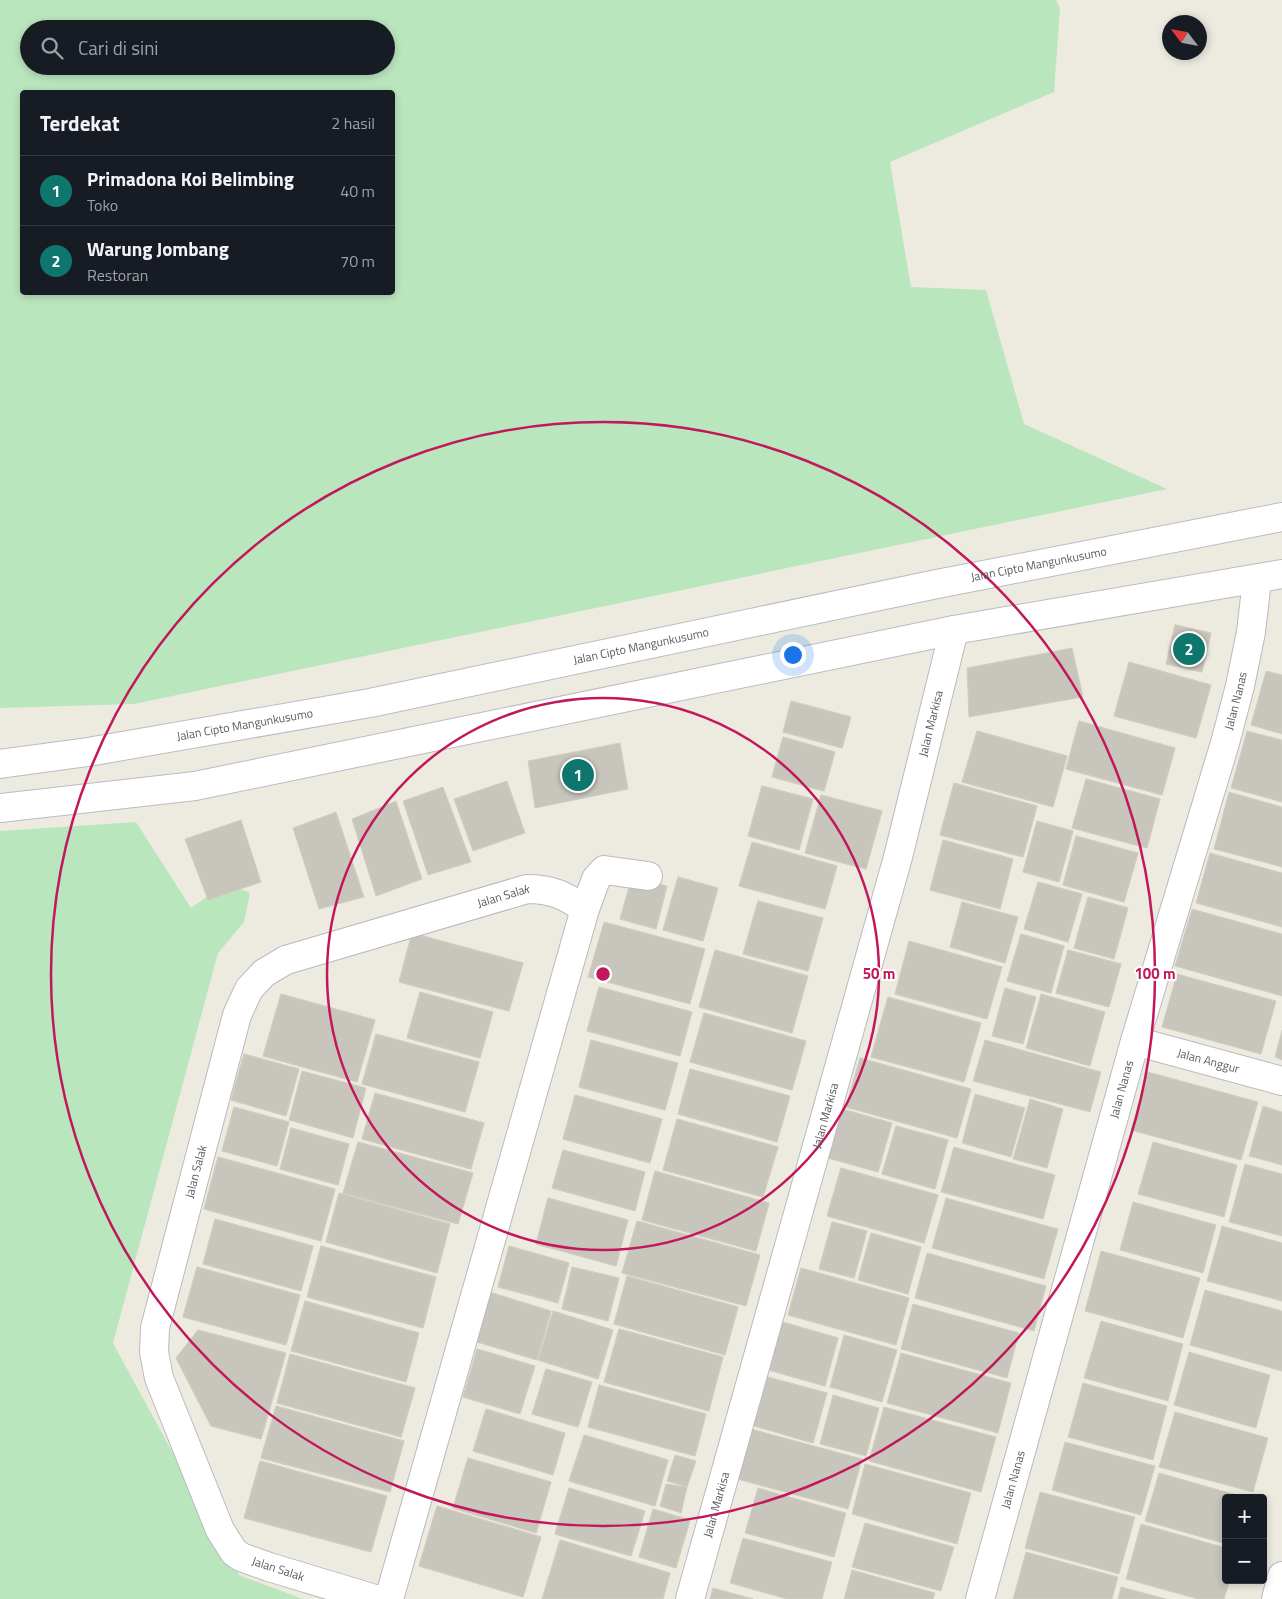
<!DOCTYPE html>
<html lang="id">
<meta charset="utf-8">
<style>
:root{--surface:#171b24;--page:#242831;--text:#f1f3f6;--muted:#9ea1a6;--line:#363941;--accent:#0f766e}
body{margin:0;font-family:"Titillium Web",sans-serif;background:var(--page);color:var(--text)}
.controls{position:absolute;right:15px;bottom:15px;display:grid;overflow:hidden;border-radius:5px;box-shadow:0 2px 8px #0003}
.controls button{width:45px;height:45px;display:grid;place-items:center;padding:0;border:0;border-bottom:1px solid var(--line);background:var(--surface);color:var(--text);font:25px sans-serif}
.compass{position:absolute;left:1162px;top:15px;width:45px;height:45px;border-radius:50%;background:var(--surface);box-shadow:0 2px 8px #0003;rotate:302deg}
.you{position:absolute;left:792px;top:654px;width:18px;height:18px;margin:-12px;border:4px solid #fff;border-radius:50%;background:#1a73e8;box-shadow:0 0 0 8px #1a73e833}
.badge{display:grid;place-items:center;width:32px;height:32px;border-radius:50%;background:var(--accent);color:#fff;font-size:16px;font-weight:700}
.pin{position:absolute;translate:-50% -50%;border:2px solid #fff;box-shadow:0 1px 5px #0006}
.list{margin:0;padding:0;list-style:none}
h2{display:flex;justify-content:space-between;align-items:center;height:65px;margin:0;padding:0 20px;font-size:21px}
h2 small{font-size:16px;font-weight:400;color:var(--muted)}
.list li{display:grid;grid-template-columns:32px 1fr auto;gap:15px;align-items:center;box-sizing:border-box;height:70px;padding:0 20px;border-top:1px solid var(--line)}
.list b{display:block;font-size:19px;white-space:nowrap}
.list p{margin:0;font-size:16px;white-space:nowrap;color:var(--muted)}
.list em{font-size:16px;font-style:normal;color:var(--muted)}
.icon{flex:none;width:28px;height:28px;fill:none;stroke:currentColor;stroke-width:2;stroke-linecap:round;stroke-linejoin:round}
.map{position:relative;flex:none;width:1282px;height:1599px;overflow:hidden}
.search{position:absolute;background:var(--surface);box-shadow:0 2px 8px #0003;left:20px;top:20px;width:375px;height:55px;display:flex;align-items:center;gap:12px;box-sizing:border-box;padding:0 18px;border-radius:28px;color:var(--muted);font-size:19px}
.panel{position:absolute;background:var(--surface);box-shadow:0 2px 8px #0003;left:20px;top:90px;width:375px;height:205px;border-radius:5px}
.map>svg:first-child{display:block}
.green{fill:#bae6be;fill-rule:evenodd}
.building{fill:#c8c5bd;stroke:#d2cdbe}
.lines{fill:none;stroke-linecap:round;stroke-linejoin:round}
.street-casing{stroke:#b8bac0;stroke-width:30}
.secondary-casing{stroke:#b9bcc3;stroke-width:30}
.street{stroke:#fff;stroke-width:28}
.secondary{stroke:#fff;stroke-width:28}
.ring{fill:none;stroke:#c2185b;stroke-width:2.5}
.labels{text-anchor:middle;stroke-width:4;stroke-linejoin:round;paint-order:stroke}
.street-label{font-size:12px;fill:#595c62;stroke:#fff}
.centre{fill:#c2185b;stroke:#fff;stroke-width:2.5}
.ring-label{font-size:15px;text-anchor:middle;font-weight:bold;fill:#c2185b;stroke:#fff;stroke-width:4;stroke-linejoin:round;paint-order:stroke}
</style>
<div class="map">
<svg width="1282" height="1599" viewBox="0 0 1282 1599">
<rect width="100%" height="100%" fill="#edebe0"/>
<path class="green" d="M 0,0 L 1056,0 L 1060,8 L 1054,92 L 890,162 L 911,287 L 986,290 L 1024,424 L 1167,489 L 134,704 L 0,708 ZM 29,29 L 386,29 L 386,66 L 29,66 ZM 22,92 L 392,92 L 392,292 L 22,292 Z
M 136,822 L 191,908 L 226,883 L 250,893 L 244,922 L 218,953 L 113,1343 L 239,1575 L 303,1599 L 0,1599 L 0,831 Z"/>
<path class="building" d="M 1175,625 L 1211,633 L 1202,672 L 1166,664 Z
M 1175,625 L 1211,633 L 1202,672 L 1166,664 Z
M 1072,648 L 1083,697 L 969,717 L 967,668 Z
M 1129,662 L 1211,685 L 1196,738 L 1114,716 Z
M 1129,662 L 1211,685 L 1196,738 L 1114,716 Z
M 1266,671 L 1282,675 L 1282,734 L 1251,725 Z
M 791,701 L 851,717 L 842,748 L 783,732 Z
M 791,701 L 851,717 L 842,748 L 783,732 Z
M 1079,721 L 1175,748 L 1162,795 L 1066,769 Z
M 1079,721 L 1175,748 L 1162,795 L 1066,769 Z
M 977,731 L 1067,756 L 1053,807 L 962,782 Z
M 977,731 L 1067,756 L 1053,807 L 962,782 Z
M 1247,731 L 1282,740 L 1282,802 L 1231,788 Z
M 783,737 L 835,752 L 824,791 L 772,777 Z
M 783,737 L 835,752 L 824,791 L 772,777 Z
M 620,743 L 628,789 L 535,808 L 528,761 Z
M 1086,779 L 1160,799 L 1147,848 L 1072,828 Z
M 1086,779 L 1160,799 L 1147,848 L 1072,828 Z
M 507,781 L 525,833 L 473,851 L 454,799 Z
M 954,783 L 1037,806 L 1023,857 L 940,835 Z
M 954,783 L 1037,806 L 1023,857 L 940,835 Z
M 762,786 L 813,799 L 799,850 L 748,836 Z
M 762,786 L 813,799 L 799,850 L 748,836 Z
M 443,787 L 471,862 L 428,875 L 403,801 Z
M 1229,792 L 1282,807 L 1282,867 L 1214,849 Z
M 821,795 L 882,811 L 866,869 L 805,853 Z
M 821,795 L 882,811 L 866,869 L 805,853 Z
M 396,801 L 422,879 L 376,896 L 352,819 Z
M 336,812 L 364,897 L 319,909 L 293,828 Z
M 241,820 L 261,882 L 208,900 L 185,839 Z
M 1037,821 L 1073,831 L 1059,882 L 1023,872 Z
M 1037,821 L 1073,831 L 1059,882 L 1023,872 Z
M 1076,836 L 1138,853 L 1124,902 L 1063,885 Z
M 1076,836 L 1138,853 L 1124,902 L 1063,885 Z
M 943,840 L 1013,859 L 1000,909 L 930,890 Z
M 943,840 L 1013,859 L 1000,909 L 930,890 Z
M 752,842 L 837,866 L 825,909 L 739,886 Z
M 752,842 L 837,866 L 825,909 L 739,886 Z
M 1210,853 L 1282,873 L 1282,927 L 1196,903 Z
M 632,877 L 667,886 L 656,929 L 620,919 Z
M 632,877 L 667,886 L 656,929 L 620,919 Z
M 678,877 L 718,888 L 703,941 L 663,930 Z
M 678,877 L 718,888 L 703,941 L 663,930 Z
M 1038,882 L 1082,894 L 1068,942 L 1024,929 Z
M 1038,882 L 1082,894 L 1068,942 L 1024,929 Z
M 1088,897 L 1128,908 L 1114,959 L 1074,948 Z
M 1088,897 L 1128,908 L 1114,959 L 1074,948 Z
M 758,901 L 823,918 L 808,971 L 743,954 Z
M 758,901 L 823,918 L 808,971 L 743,954 Z
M 962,902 L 1018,917 L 1005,963 L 950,947 Z
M 962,902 L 1018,917 L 1005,963 L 950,947 Z
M 1192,909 L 1282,934 L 1282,996 L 1175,966 Z
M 604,922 L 705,949 L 690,1004 L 588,977 Z
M 412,933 L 523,963 L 509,1011 L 399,982 Z
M 412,933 L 523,963 L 509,1011 L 399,982 Z
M 1021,934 L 1064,946 L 1051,993 L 1007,981 Z
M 1021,934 L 1064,946 L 1051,993 L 1007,981 Z
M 909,941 L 1002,967 L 987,1019 L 895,994 Z
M 909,941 L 1002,967 L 987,1019 L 895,994 Z
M 715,950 L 808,976 L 792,1033 L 699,1007 Z
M 715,950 L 808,976 L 792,1033 L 699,1007 Z
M 1068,950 L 1121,964 L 1109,1007 L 1056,993 Z
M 1068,950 L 1121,964 L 1109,1007 L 1056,993 Z
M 1177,974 L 1276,1001 L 1261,1054 L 1162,1027 Z
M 599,987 L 692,1012 L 680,1056 L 587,1031 Z
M 599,987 L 692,1012 L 680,1056 L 587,1031 Z
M 1005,988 L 1036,997 L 1023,1044 L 992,1036 Z
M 1005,988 L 1036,997 L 1023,1044 L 992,1036 Z
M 420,992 L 493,1012 L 480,1058 L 407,1038 Z
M 420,992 L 493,1012 L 480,1058 L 407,1038 Z
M 281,994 L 375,1020 L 357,1082 L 263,1056 Z
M 281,994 L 375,1020 L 357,1082 L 263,1056 Z
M 1041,994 L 1105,1012 L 1090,1066 L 1026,1048 Z
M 888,997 L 981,1023 L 964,1082 L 871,1057 Z
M 888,997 L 981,1023 L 964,1082 L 871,1057 Z
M 704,1013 L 806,1041 L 792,1090 L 690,1062 Z
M 704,1013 L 806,1041 L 792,1090 L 690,1062 Z
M 1282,1030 L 1282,1060 L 1275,1057 Z
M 376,1034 L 479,1062 L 465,1112 L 362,1084 Z
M 376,1034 L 479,1062 L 465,1112 L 362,1084 Z
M 591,1040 L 678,1063 L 665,1110 L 579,1087 Z
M 591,1040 L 678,1063 L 665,1110 L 579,1087 Z
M 985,1040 L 1101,1072 L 1090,1112 L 973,1081 Z
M 244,1054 L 299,1069 L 286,1116 L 231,1100 Z
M 244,1054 L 299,1069 L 286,1116 L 231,1100 Z
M 860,1058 L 971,1089 L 957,1138 L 846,1107 Z
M 860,1058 L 971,1089 L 957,1138 L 846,1107 Z
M 690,1069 L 790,1096 L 777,1142 L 678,1114 Z
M 690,1069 L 790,1096 L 777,1142 L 678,1114 Z
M 302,1071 L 366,1088 L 353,1138 L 289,1120 Z
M 1148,1072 L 1258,1102 L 1241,1160 L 1131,1130 Z
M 375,1093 L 484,1123 L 471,1169 L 362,1139 Z
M 375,1093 L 484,1123 L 471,1169 L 362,1139 Z
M 975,1094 L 1025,1108 L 1011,1157 L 962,1143 Z
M 575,1095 L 662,1119 L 650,1163 L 563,1139 Z
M 575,1095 L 662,1119 L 650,1163 L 563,1139 Z
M 1030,1099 L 1063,1109 L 1047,1168 L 1013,1159 Z
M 1263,1106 L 1282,1112 L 1282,1165 L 1249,1156 Z
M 234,1107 L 289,1122 L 277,1166 L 222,1151 Z
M 234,1107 L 289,1122 L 277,1166 L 222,1151 Z
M 842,1109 L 892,1123 L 878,1172 L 828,1158 Z
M 842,1109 L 892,1123 L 878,1172 L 828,1158 Z
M 677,1119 L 778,1147 L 763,1197 L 663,1170 Z
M 677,1119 L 778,1147 L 763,1197 L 663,1170 Z
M 896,1126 L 948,1140 L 935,1189 L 882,1174 Z
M 896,1126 L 948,1140 L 935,1189 L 882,1174 Z
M 291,1128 L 349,1144 L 338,1185 L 280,1169 Z
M 291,1128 L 349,1144 L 338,1185 L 280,1169 Z
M 358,1142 L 473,1173 L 458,1224 L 343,1193 Z
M 358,1142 L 473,1173 L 458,1224 L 343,1193 Z
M 1153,1142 L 1237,1165 L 1224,1217 L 1138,1194 Z
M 954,1147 L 1055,1175 L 1043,1219 L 941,1192 Z
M 563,1150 L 645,1172 L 635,1211 L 552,1188 Z
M 563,1150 L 645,1172 L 635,1211 L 552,1188 Z
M 218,1157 L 335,1189 L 321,1241 L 204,1209 Z
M 218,1157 L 335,1189 L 321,1241 L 204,1209 Z
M 1245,1164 L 1282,1174 L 1282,1236 L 1229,1222 Z
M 841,1168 L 938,1195 L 924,1243 L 827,1216 Z
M 841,1168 L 938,1195 L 924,1243 L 827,1216 Z
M 655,1171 L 769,1203 L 756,1251 L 642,1220 Z
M 655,1171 L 769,1203 L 756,1251 L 642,1220 Z
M 339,1193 L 450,1224 L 437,1273 L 326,1242 Z
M 339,1193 L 450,1224 L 437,1273 L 326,1242 Z
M 548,1198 L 628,1220 L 616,1266 L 536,1244 Z
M 548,1198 L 628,1220 L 616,1266 L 536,1244 Z
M 946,1198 L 1058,1229 L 1044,1279 L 932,1248 Z
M 1133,1202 L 1216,1225 L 1203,1273 L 1120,1250 Z
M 215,1219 L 313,1246 L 301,1291 L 203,1264 Z
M 215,1219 L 313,1246 L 301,1291 L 203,1264 Z
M 637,1221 L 760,1255 L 746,1306 L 622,1273 Z
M 637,1221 L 760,1255 L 746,1306 L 622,1273 Z
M 832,1222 L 867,1231 L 854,1278 L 819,1269 Z
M 832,1222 L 867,1231 L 854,1278 L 819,1269 Z
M 1222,1226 L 1282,1243 L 1282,1301 L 1207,1281 Z
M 871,1233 L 921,1247 L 908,1294 L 858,1280 Z
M 871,1233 L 921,1247 L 908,1294 L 858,1280 Z
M 321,1246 L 436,1277 L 423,1328 L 307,1297 Z
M 321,1246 L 436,1277 L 423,1328 L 307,1297 Z
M 509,1246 L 569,1263 L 558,1303 L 498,1287 Z
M 509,1246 L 569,1263 L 558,1303 L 498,1287 Z
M 1101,1251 L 1200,1278 L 1183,1338 L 1085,1311 Z
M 927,1253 L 1046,1286 L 1034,1331 L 915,1298 Z
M 197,1267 L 300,1295 L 286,1345 L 183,1317 Z
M 197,1267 L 300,1295 L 286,1345 L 183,1317 Z
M 572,1267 L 619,1278 L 608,1321 L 562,1309 Z
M 572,1267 L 619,1278 L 608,1321 L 562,1309 Z
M 801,1268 L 909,1298 L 896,1345 L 788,1315 Z
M 801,1268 L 909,1298 L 896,1345 L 788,1315 Z
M 627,1276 L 738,1307 L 725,1355 L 614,1324 Z
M 627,1276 L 738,1307 L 725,1355 L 614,1324 Z
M 1205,1290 L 1282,1311 L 1282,1371 L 1190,1345 Z
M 489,1292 L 551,1311 L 537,1360 L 474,1341 Z
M 489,1292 L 551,1311 L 537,1360 L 474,1341 Z
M 305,1301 L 419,1333 L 406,1382 L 291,1351 Z
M 305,1301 L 419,1333 L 406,1382 L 291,1351 Z
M 913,1304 L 1019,1333 L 1007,1378 L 901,1349 Z
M 553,1311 L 613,1330 L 598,1379 L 538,1360 Z
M 553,1311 L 613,1330 L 598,1379 L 538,1360 Z
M 779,1321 L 838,1338 L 825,1386 L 765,1369 Z
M 779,1321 L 838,1338 L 825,1386 L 765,1369 Z
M 1101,1321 L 1183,1344 L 1168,1401 L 1084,1378 Z
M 619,1329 L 723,1357 L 709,1411 L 604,1382 Z
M 619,1329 L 723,1357 L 709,1411 L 604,1382 Z
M 198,1330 L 286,1353 L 261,1439 L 211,1426 L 176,1358 Z
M 198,1330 L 286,1353 L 261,1439 L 211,1426 L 176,1358 Z
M 844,1335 L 897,1350 L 882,1402 L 830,1387 Z
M 477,1349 L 535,1366 L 520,1414 L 463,1397 Z
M 477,1349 L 535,1366 L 520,1414 L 463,1397 Z
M 1189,1352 L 1270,1375 L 1256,1428 L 1174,1405 Z
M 901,1353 L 1011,1383 L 998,1433 L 887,1403 Z
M 290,1354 L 415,1388 L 401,1437 L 277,1403 Z
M 290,1354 L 415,1388 L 401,1437 L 277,1403 Z
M 546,1369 L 592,1382 L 578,1427 L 532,1414 Z
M 546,1369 L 592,1382 L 578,1427 L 532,1414 Z
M 764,1376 L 827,1393 L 813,1443 L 751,1425 Z
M 764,1376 L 827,1393 L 813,1443 L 751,1425 Z
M 1083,1383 L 1167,1406 L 1153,1460 L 1068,1437 Z
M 599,1385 L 706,1414 L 695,1456 L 588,1427 Z
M 599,1385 L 706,1414 L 695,1456 L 588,1427 Z
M 833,1395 L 879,1408 L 866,1456 L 820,1444 Z
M 276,1406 L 404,1441 L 390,1492 L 261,1458 Z
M 276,1406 L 404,1441 L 390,1492 L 261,1458 Z
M 884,1407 L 996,1437 L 981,1492 L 869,1461 Z
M 486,1409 L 565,1433 L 553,1475 L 473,1451 Z
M 486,1409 L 565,1433 L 553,1475 L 473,1451 Z
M 1175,1412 L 1268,1438 L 1253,1492 L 1159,1467 Z
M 751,1429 L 862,1459 L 848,1509 L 737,1479 Z
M 584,1435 L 668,1460 L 655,1506 L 569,1481 Z
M 584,1435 L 668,1460 L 655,1506 L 569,1481 Z
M 1065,1442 L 1155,1466 L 1141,1515 L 1052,1490 Z
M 675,1455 L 696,1461 L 687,1487 L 667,1481 Z
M 468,1458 L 551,1482 L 536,1533 L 453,1508 Z
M 468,1458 L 551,1482 L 536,1533 L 453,1508 Z
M 260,1461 L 387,1496 L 371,1552 L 244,1518 Z
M 260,1461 L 387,1496 L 371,1552 L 244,1518 Z
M 865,1464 L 971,1493 L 957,1544 L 852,1514 Z
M 1159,1473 L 1247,1498 L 1226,1498 L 1226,1544 L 1145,1521 Z
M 666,1484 L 687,1487 L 681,1513 L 660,1506 Z
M 569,1488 L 645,1511 L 631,1556 L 555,1534 Z
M 569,1488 L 645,1511 L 631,1556 L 555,1534 Z
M 758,1488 L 846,1513 L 834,1557 L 745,1533 Z
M 1040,1492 L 1135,1517 L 1119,1574 L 1025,1548 Z
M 437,1506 L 541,1537 L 523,1597 L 419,1566 Z
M 437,1506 L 541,1537 L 523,1597 L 419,1566 Z
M 653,1509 L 690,1520 L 676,1568 L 639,1557 Z
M 653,1509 L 690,1520 L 676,1568 L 639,1557 Z
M 865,1523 L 954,1547 L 941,1591 L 852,1567 Z
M 1141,1524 L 1226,1548 L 1226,1580 L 1230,1580 L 1224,1599 L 1198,1599 L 1126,1579 Z
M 743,1538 L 832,1562 L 822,1599 L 787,1599 L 730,1583 Z
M 560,1540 L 670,1573 L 663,1599 L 542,1599 Z
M 560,1540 L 670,1573 L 663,1599 L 542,1599 Z
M 1026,1552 L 1118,1577 L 1112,1599 L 1013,1599 Z
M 852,1570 L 935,1593 L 933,1599 L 844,1599 Z
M 1121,1587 L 1166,1599 L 1118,1599 Z
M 713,1588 L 753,1599 L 710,1599 Z"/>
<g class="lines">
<g class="street-casing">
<g id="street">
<path id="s1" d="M 1135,1041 L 1282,1081"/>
<path id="s2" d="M 375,1599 L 269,1567 L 241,1557 L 234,1552 L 220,1530 L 159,1378 L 154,1352 L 155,1328 L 237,1015 L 249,989 L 264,973 L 286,960 L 527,889 C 552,889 564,895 585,909"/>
<path d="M 389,1599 L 585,909 L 596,879 L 604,870 L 648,876"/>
<path id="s3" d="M 690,1599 L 898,857 L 954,630"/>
<path id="s4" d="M 980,1599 L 1135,1041 L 1225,743 L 1240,686 L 1251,632 L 1257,580"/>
<path d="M 1276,1599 L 1282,1576"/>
</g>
</g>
<g class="secondary-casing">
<g id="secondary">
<path id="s5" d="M 0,764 L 88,752 L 370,703 L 932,585 L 1282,517"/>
<path d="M 0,808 L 195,786 L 954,630 L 1282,574"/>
</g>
</g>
<use href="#street" class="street"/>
<use href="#secondary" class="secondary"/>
</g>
<g class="ring">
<circle cx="603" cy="974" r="276"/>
<circle cx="603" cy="974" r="552"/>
</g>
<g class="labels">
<g class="street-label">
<text dy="4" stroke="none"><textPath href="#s5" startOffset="1058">Jalan Cipto Mangunkusumo</textPath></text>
<text dy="4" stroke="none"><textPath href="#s5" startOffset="652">Jalan Cipto Mangunkusumo</textPath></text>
<text dy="4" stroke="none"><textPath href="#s4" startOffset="934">Jalan Nanas</textPath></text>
<text dy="4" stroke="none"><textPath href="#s3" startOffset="908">Jalan Markisa</textPath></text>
<text dy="4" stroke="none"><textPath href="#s5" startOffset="248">Jalan Cipto Mangunkusumo</textPath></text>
<text dy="4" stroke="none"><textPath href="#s2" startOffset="1016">Jalan Salak</textPath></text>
<text dy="4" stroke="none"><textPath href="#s1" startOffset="76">Jalan Anggur</textPath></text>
<text dy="4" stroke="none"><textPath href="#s4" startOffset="529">Jalan Nanas</textPath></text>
<text dy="4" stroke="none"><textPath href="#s3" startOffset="502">Jalan Markisa</textPath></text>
<text dy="4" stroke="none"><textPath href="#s2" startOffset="551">Jalan Salak</textPath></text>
<text dy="4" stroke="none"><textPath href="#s4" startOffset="124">Jalan Nanas</textPath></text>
<text dy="4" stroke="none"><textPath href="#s3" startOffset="98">Jalan Markisa</textPath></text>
<text transform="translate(278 1569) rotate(18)" y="4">Jalan Salak</text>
</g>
</g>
<circle cx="603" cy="974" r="8" class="centre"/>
<g class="ring-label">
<text x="879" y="979">50 m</text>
<text x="1155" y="979">100 m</text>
</g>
</svg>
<div class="controls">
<button>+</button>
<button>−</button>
</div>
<svg class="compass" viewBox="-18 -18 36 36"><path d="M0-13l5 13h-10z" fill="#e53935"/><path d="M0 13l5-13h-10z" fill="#9ea1a6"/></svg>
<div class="you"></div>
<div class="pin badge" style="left:578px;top:775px">1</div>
<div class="pin badge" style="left:1189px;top:649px">2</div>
<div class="search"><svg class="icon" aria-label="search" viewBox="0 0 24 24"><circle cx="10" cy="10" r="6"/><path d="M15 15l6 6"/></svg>Cari di sini</div>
<section class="panel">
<h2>Terdekat<small>2 hasil</small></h2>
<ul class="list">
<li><span class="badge">1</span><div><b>Primadona Koi Belimbing</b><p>Toko</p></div><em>40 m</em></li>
<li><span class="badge">2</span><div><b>Warung Jombang</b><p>Restoran</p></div><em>70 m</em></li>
</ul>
</section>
</div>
